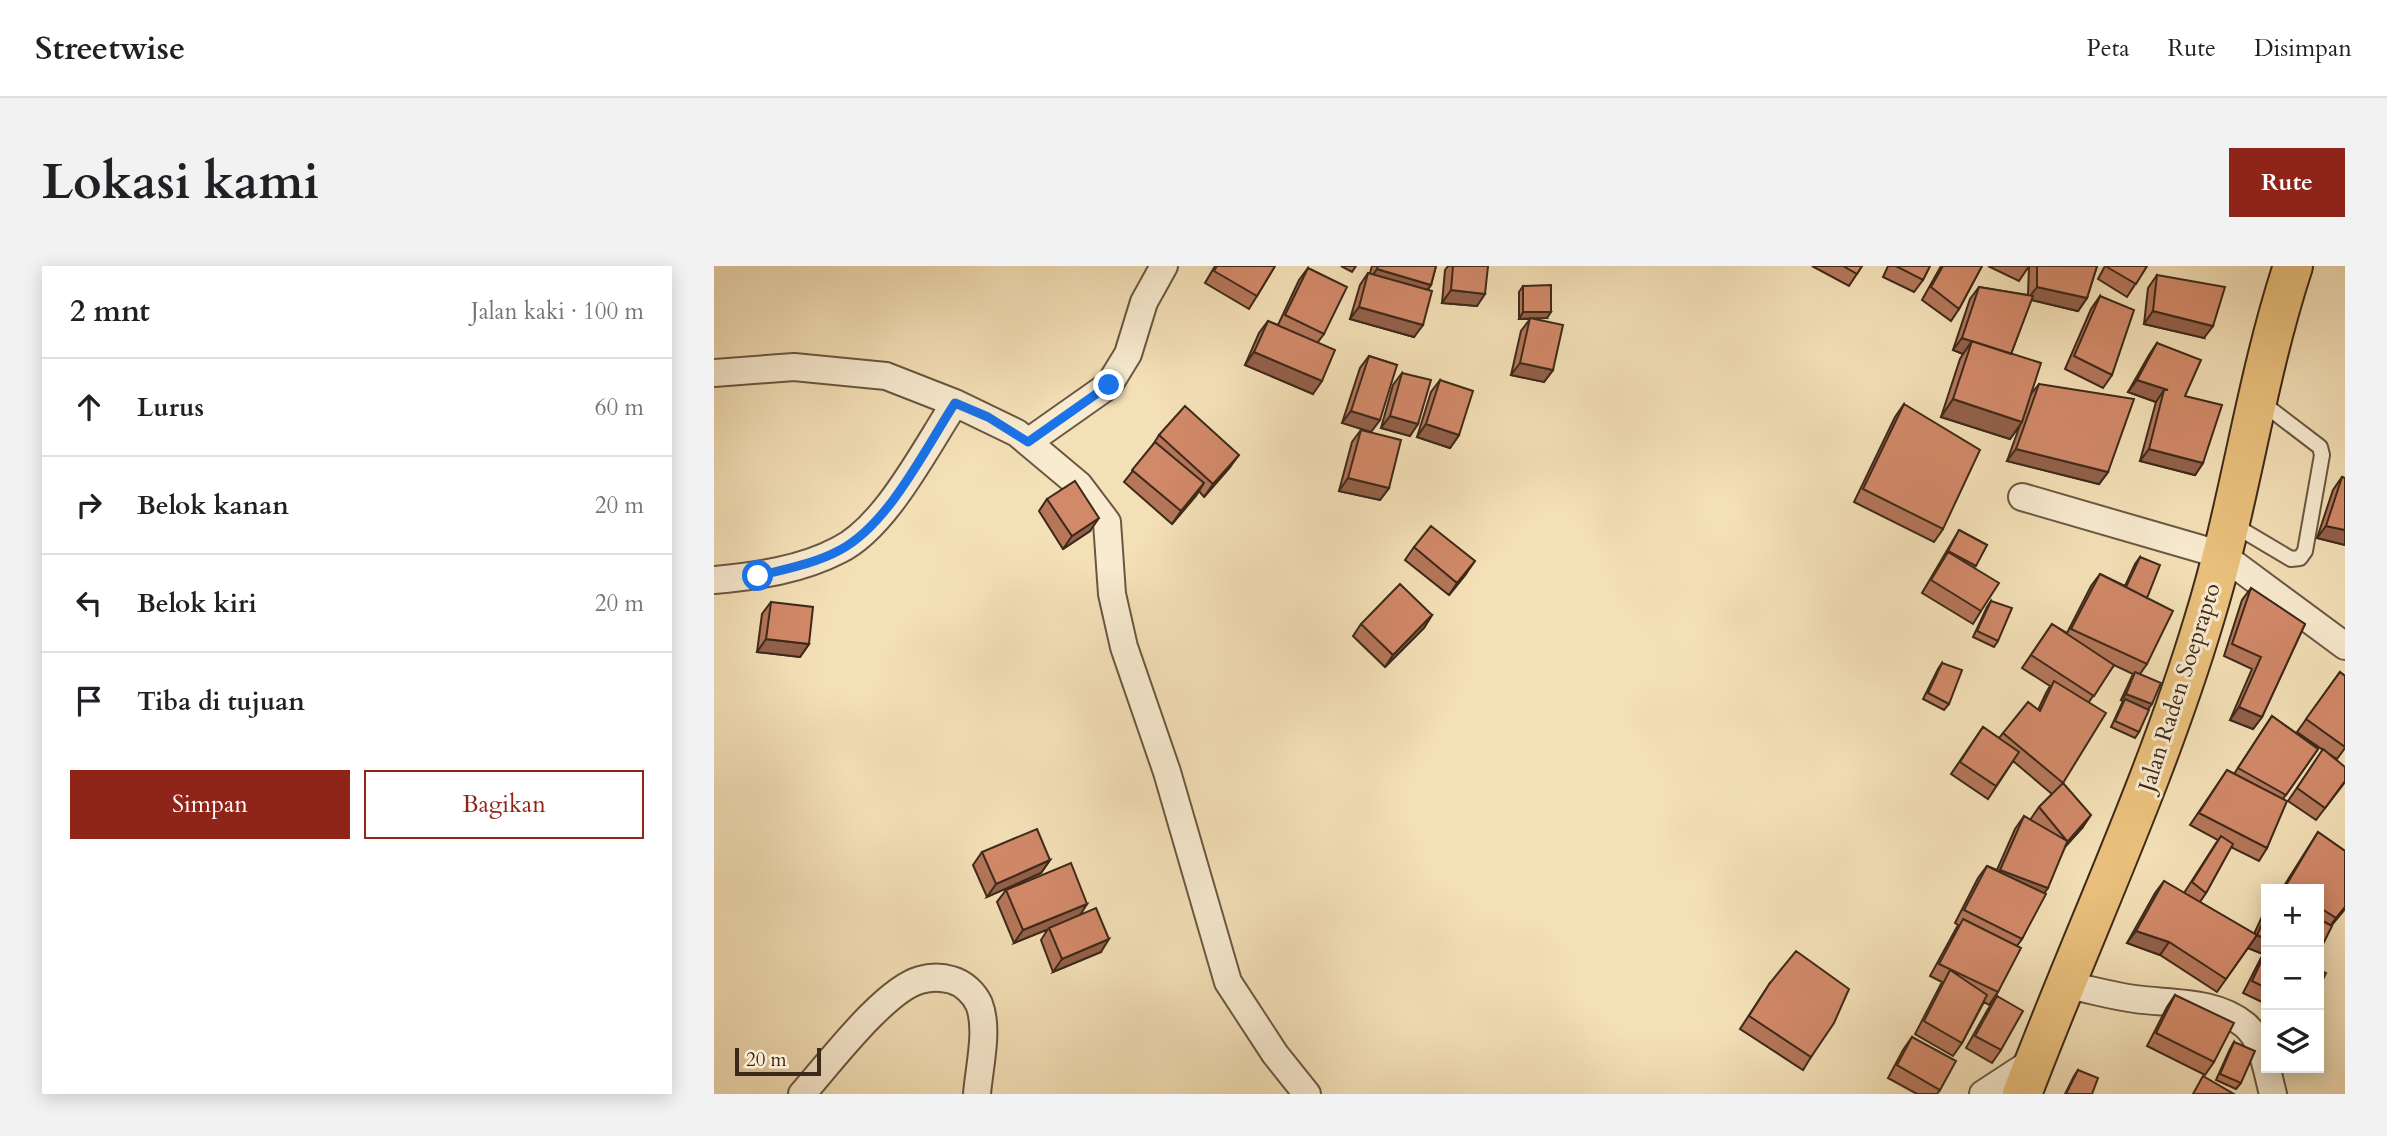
<!DOCTYPE html>
<html lang="id">
<meta charset="utf-8">
<style>
:root{--surface:#fff;--page:#f2f2f2;--text:#202124;--muted:#757577;--line:#e0e0e0;--accent:#8f2418}
body{margin:0;font-family:Cardo,serif;background:var(--page);color:var(--text)}
.controls{position:absolute;right:21px;bottom:21px;display:grid;overflow:hidden;border-radius:0px;box-shadow:0 4px 18px #0003}
.controls button{width:63px;height:63px;display:grid;place-items:center;padding:0;border:0;border-bottom:2px solid var(--line);background:var(--surface);color:var(--text);font:35px sans-serif}
.scale{position:absolute;left:21px;bottom:18px;width:86px;box-sizing:border-box;padding-left:7px;border:4px solid #3d2919;border-top:0;font-size:19px;line-height:24px;white-space:nowrap;color:#3d2919;-webkit-text-stroke:5px #f8ebd0;paint-order:stroke}
.stop{position:absolute;width:21px;height:21px;margin:-16px;border:5px solid #1a73e8;border-radius:50%;background:#fff}
.stop.end{background:#1a73e8;border-color:#fff;box-shadow:0 2px 7px #0008}
.list{margin:0;padding:0;list-style:none}
h2{display:flex;justify-content:space-between;align-items:center;height:91px;margin:0;padding:0 28px;font-size:30px}
h2 small{font-size:23px;font-weight:400;color:var(--muted)}
.list li{display:grid;grid-template-columns:46px 1fr auto;gap:21px;align-items:center;box-sizing:border-box;height:98px;padding:0 28px;border-top:2px solid var(--line)}
.list b{display:block;font-size:26px;white-space:nowrap}
.list em{font-size:23px;font-style:normal;color:var(--muted)}
.actions{display:flex;gap:14px;padding:21px 28px}
.actions a{flex:1;padding:16px 0;border:2px solid var(--accent);border-radius:0px;text-align:center;font-size:24px;color:var(--accent)}
.actions .main{background:var(--accent);color:#fff}
.icon{flex:none;width:38px;height:38px;fill:none;stroke:currentColor;stroke-width:2;stroke-linecap:round;stroke-linejoin:round}
.map{position:relative;flex:none;width:1631px;height:828px;overflow:hidden;border-radius:0px}
header{display:flex;align-items:center;gap:42px;box-sizing:border-box;height:98px;padding:0 35px;background:var(--surface);border-bottom:2px solid var(--line)}
header strong{font-size:33px}
nav{display:flex;gap:38px;margin-inline-start:auto;font-size:24px}
.intro{display:flex;align-items:center;justify-content:space-between;box-sizing:border-box;height:168px;padding:0 42px}
h1{margin:0;font-size:49px}
.button{padding:18px 32px;border-radius:0px;background:var(--accent);color:#fff;font-size:24px;font-weight:700}
main{display:flex;gap:42px;padding:0 42px}
aside{flex:1;background:var(--surface);border-radius:0px;box-shadow:0 4px 18px #0003}
.map>svg:first-child{display:block}
.lines{fill:none;stroke-linecap:round;stroke-linejoin:round}
.service-casing{stroke:#6b5740;stroke-width:18}
.minor-casing{stroke:#6b5740;stroke-width:30}
.trunk-casing{stroke:#3d2919;stroke-width:42}
.service{stroke:#f8ebd0;stroke-width:14}
.minor{stroke:#f8ebd0;stroke-width:26}
.trunk{stroke:#eac07c;stroke-width:38}
.wall{fill:#b5765a;stroke:#3d2919;stroke-width:2}
.shaded-wall{fill:#93604a;stroke:#3d2919;stroke-width:2}
.building{fill:#d28969;stroke:#3d2919;stroke-width:2}
.route{stroke:#1a73e8;stroke-width:9}
.labels{text-anchor:middle;stroke-width:6;stroke-linejoin:round;paint-order:stroke}
.street-label{font-size:23px;fill:#3d2919;stroke:#f8ebd0}
</style>
<header>
<strong>Streetwise</strong>
<nav><a>Peta</a><a>Rute</a><a>Disimpan</a></nav>
</header>
<div class="intro"><h1>Lokasi kami</h1><a class="button">Rute</a></div>
<main>
<aside>
<h2>2 mnt<small>Jalan kaki · 100 m</small></h2>
<ul class="list">
<li><svg class="icon" aria-label="ahead" viewBox="0 0 24 24"><path d="M12 20V5M6 11l6-6 6 6"/></svg><div><b>Lurus</b></div><em>60 m</em></li>
<li><svg class="icon" aria-label="right" viewBox="0 0 24 24"><path d="M7 20v-9h11M14 6l5 5-5 5"/></svg><div><b>Belok kanan</b></div><em>20 m</em></li>
<li><svg class="icon" aria-label="left" viewBox="0 0 24 24"><path d="M17 20v-9H6M10 6l-5 5 5 5"/></svg><div><b>Belok kiri</b></div><em>20 m</em></li>
<li><svg class="icon" aria-label="arrive" viewBox="0 0 24 24"><path d="M6 21V4h12l-3 4 3 4H6"/></svg><div><b>Tiba di tujuan</b></div></li>
</ul>
<div class="actions"><a class="main">Simpan</a><a>Bagikan</a></div>
</aside>
<div class="map">
<svg width="1631" height="828" viewBox="0 0 1631 828">
<rect width="100%" height="100%" fill="#f4e0b7"/>
<filter id="stains"><feTurbulence type="fractalNoise" baseFrequency=".00286" numOctaves="4"/><feColorMatrix values="0 0 0 0 .2 0 0 0 0 .09 0 0 0 0 .02 0 0 0 .5 -.17"/></filter>
<radialGradient id="worn" r=".72"><stop offset=".6" stop-color="#630" stop-opacity="0"/><stop offset="1" stop-color="#630" stop-opacity=".3"/></radialGradient>
<g class="lines">
<g class="service-casing">
<path id="service" d="M 1518,258 L 1577,293 L 1586,292 L 1591,285 L 1608,189 L 1606,181 L 1547,136"/>
</g>
<g class="minor-casing">
<path id="minor" d="M 0,107 L 80,101 L 172,110 L 241,137
M 314,176 L 395,119 L 414,88 L 430,36 L 450,0
M 1308,231 L 1508,289 L 1631,380
M 0,314 C 43,310 87,304 125,284 C 172,261 212,181 241,137 L 303,167 L 365,219 L 393,256 L 398,328 L 410,381 L 453,506 L 514,716 L 561,788 L 593,828
M 1352,719 C 1375,723 1398,730 1421,733 C 1456,738 1501,734 1531,759 C 1549,774 1553,806 1559,828
M 88,828 C 114,799 170,724 206,714 C 216,711 228,711 238,714 C 249,717 260,727 265,738 C 275,763 265,802 263,828
M 1269,828 L 1321,794"/>
</g>
<g class="trunk-casing">
<path id="trunk" d="M 1308,828 C 1368,670 1441,517 1490,354 C 1526,238 1541,116 1579,0"/>
</g>
<use href="#service" class="service"/>
<use href="#minor" class="minor"/>
<use href="#trunk" class="trunk"/>
</g>
<path class="wall" d="M 501,0 L 561,0 L 543,30 L 535,43 L 491,17 Z
M 627,0 L 642,0 L 638,6 Z
M 658,0 L 722,0 L 717,19 L 714,23 L 700,71 L 636,53 L 646,19 L 654,7 L 656,7 Z
M 734,0 L 774,0 L 763,40 L 728,37 L 731,4 Z
M 1098,0 L 1148,0 L 1135,20 Z
M 1174,0 L 1216,0 L 1209,14 L 1200,26 L 1169,11 Z
M 1227,0 L 1268,0 L 1245,43 L 1237,55 L 1208,34 Z
M 1274,0 L 1315,0 L 1305,15 Z
M 1315,0 L 1383,0 L 1373,32 L 1364,45 L 1317,34 L 1297,88 L 1317,128 L 1325,118 L 1394,206 L 1385,218 L 1293,195 L 1306,159 L 1296,173 L 1227,151 L 1246,93 L 1249,88 L 1239,84 L 1256,33 L 1265,21 L 1314,29 Z
M 1391,0 L 1433,0 L 1413,31 L 1384,13 Z
M 594,2 L 610,68 L 604,76 L 599,128 L 531,99 L 545,67 L 554,55 L 564,59 L 585,14 Z
M 1443,9 L 1490,72 L 1430,58 L 1434,22 Z
M 809,20 L 833,52 L 818,52 L 839,104 L 830,116 L 797,109 L 807,65 L 816,53 L 805,53 L 805,26 Z
M 1386,30 L 1398,109 L 1389,122 L 1351,103 L 1377,43 Z
M 1443,77 L 1489,197 L 1481,209 L 1426,195 L 1442,136 L 1414,126 L 1435,89 Z
M 655,90 L 683,99 L 628,157 L 646,102 Z
M 688,107 L 696,170 L 667,162 L 679,119 Z
M 726,114 L 745,169 L 736,182 L 703,171 L 717,126 Z
M 1190,138 L 1229,263 L 1220,276 L 1140,236 L 1181,151 Z
M 647,164 L 675,222 L 666,234 L 625,225 L 638,176 Z
M 445,169 L 516,201 L 490,231 L 485,225 L 458,258 L 410,216 L 437,182 Z
M 1628,211 L 1631,212 L 1631,279 L 1603,272 L 1619,224 Z
M 333,233 L 376,265 L 349,283 L 325,245 Z
M 1245,264 L 1273,279 L 1260,302 L 1267,345 L 1259,358 L 1208,327 Z
M 700,281 L 752,308 L 735,329 L 691,294 Z
M 1426,291 L 1433,332 L 1433,398 L 1426,408 L 1434,444 L 1425,466 L 1421,472 L 1397,461 L 1409,435 L 1407,434 L 1419,408 L 1400,399 L 1375,436 L 1349,517 L 1369,561 L 1351,581 L 1308,673 L 1303,680 L 1284,726 L 1275,739 L 1270,736 L 1248,777 L 1239,790 L 1201,768 L 1228,716 L 1216,710 L 1244,659 L 1241,657 L 1264,612 L 1273,600 L 1283,604 L 1301,563 L 1310,550 L 1318,555 L 1316,554 L 1325,541 L 1338,528 L 1299,495 L 1274,533 L 1237,508 L 1269,461 L 1285,472 L 1289,467 L 1324,444 L 1332,427 L 1336,420 L 1308,402 L 1338,358 L 1353,367 L 1377,320 L 1386,308 L 1411,320 L 1421,298 Z
M 1537,322 L 1591,358 L 1548,451 L 1539,463 L 1516,454 L 1538,403 L 1510,390 L 1528,334 Z
M 1277,335 L 1284,375 L 1280,381 L 1259,371 L 1273,341 Z
M 57,336 L 95,378 L 86,391 L 43,386 L 48,348 Z
M 718,349 L 710,362 L 671,401 L 639,370 L 647,358 Z
M 1228,397 L 1235,438 L 1230,444 L 1209,433 L 1224,403 Z
M 1626,406 L 1631,410 L 1631,482 L 1623,493 L 1615,488 L 1631,516 L 1602,554 L 1574,535 L 1609,484 L 1583,466 Z
M 1558,450 L 1604,483 L 1569,533 L 1553,582 L 1545,595 L 1517,581 L 1492,627 L 1486,636 L 1540,668 L 1552,642 L 1552,738 L 1529,727 L 1549,688 L 1534,682 L 1503,726 L 1446,689 L 1413,677 L 1441,627 L 1450,615 L 1470,627 L 1504,574 L 1476,559 L 1513,504 L 1520,508 Z
M 1604,566 L 1631,585 L 1631,643 L 1617,660 L 1605,686 L 1605,623 L 1568,623 Z
M 268,586 L 336,594 L 327,607 L 273,631 L 259,599 Z
M 292,624 L 373,638 L 366,648 L 387,686 L 339,706 L 327,674 L 334,663 L 300,677 L 283,636 Z
M 1056,717 L 1097,791 L 1089,804 L 1026,763 Z
M 1461,729 L 1500,796 L 1491,809 L 1433,780 L 1453,741 Z
M 1283,730 L 1287,784 L 1278,797 L 1252,782 L 1274,743 Z
M 1198,771 L 1226,824 L 1223,828 L 1203,828 L 1174,812 L 1189,784 Z
M 1520,776 L 1527,817 L 1522,823 L 1502,814 L 1516,783 Z
M 1364,804 L 1378,828 L 1351,828 L 1360,810 Z"/>
<path class="shaded-wall" d="M 663,3 L 717,19 L 708,31 L 654,16 Z
M 1323,21 L 1373,32 L 1364,45 L 1314,33 Z
M 737,24 L 771,28 L 763,40 L 728,37 Z
M 645,41 L 709,59 L 700,71 L 636,53 Z
M 1439,45 L 1499,60 L 1490,72 L 1430,58 Z
M 809,46 L 837,46 L 833,52 L 805,53 Z
M 1248,72 L 1258,75 L 1249,88 L 1239,84 Z
M 540,86 L 608,115 L 599,128 L 531,99 Z
M 806,97 L 839,104 L 830,116 L 797,109 Z
M 1423,114 L 1454,124 L 1450,124 L 1442,136 L 1414,126 Z
M 1239,133 L 1308,156 L 1296,173 L 1227,151 Z
M 637,145 L 666,154 L 657,166 L 628,157 Z
M 676,150 L 704,158 L 696,170 L 667,162 Z
M 712,158 L 745,169 L 736,182 L 703,171 Z
M 1302,183 L 1394,206 L 1385,218 L 1293,195 Z
M 1435,183 L 1489,197 L 1481,209 L 1426,195 Z
M 525,189 L 516,201 L 490,231 L 499,218 Z
M 634,212 L 675,222 L 666,234 L 625,225 Z
M 490,217 L 482,230 L 458,258 L 467,245 Z
M 385,252 L 376,265 L 349,283 L 358,270 Z
M 1612,260 L 1631,264 L 1631,279 L 1603,272 Z
M 761,295 L 752,308 L 735,329 L 743,317 Z
M 718,349 L 710,362 L 671,401 L 679,389 Z
M 52,373 L 95,378 L 86,391 L 43,386 Z
M 1412,428 L 1438,438 L 1433,445 L 1407,434 Z
M 1525,441 L 1548,451 L 1539,463 L 1516,454 Z
M 1377,549 L 1369,561 L 1344,588 L 1353,576 Z
M 336,594 L 327,607 L 273,631 L 282,618 Z
M 1286,604 L 1334,622 L 1325,635 L 1277,616 Z
M 373,638 L 365,651 L 300,677 L 309,664 Z
M 1631,641 L 1631,643 L 1613,664 L 1622,652 Z
M 1422,665 L 1455,676 L 1446,689 L 1413,677 Z
M 1543,669 L 1552,673 L 1552,684 L 1549,688 L 1534,682 Z
M 395,673 L 387,686 L 339,706 L 348,693 Z"/>
<path class="building" d="M 503,0 L 561,0 L 543,30 L 500,5 Z
M 664,0 L 722,0 L 717,19 L 663,3 Z
M 739,0 L 774,0 L 771,28 L 737,24 Z
M 1129,0 L 1148,0 L 1143,8 Z
M 1182,0 L 1216,0 L 1209,14 Z
M 1229,0 L 1268,0 L 1245,43 L 1217,21 Z
M 1323,0 L 1383,0 L 1373,32 L 1323,21 Z
M 1393,0 L 1433,0 L 1422,18 L 1393,1 Z
M 594,2 L 633,21 L 610,68 L 571,49 Z
M 654,7 L 718,25 L 709,59 L 645,41 Z
M 1443,9 L 1511,21 L 1499,60 L 1439,45 Z
M 837,19 L 837,46 L 809,46 L 809,20 Z
M 1265,21 L 1319,30 L 1297,88 L 1248,72 Z
M 1386,30 L 1420,44 L 1398,109 L 1360,90 Z
M 816,52 L 849,59 L 839,104 L 806,97 Z
M 554,55 L 621,84 L 608,115 L 540,86 Z
M 1258,75 L 1327,97 L 1308,156 L 1239,133 Z
M 1443,77 L 1487,94 L 1471,130 L 1508,139 L 1489,197 L 1435,183 L 1450,124 L 1454,124 L 1423,114 Z
M 655,90 L 683,99 L 666,154 L 637,145 Z
M 688,107 L 717,114 L 704,158 L 676,150 Z
M 726,114 L 759,125 L 745,169 L 712,158 Z
M 1325,118 L 1420,133 L 1394,206 L 1302,183 Z
M 1190,138 L 1266,184 L 1229,263 L 1149,223 Z
M 471,140 L 525,189 L 499,218 L 445,169 Z
M 647,164 L 687,174 L 675,222 L 634,212 Z
M 441,176 L 490,217 L 467,245 L 418,204 Z
M 1628,211 L 1631,212 L 1631,264 L 1612,260 Z
M 361,215 L 385,252 L 358,270 L 333,233 Z
M 717,260 L 761,295 L 743,317 L 700,281 Z
M 1245,264 L 1273,279 L 1262,300 L 1234,285 Z
M 1234,286 L 1285,317 L 1267,345 L 1217,314 Z
M 1426,291 L 1446,299 L 1433,332 L 1412,321 Z
M 1386,308 L 1459,345 L 1433,398 L 1357,363 Z
M 686,318 L 718,349 L 679,389 L 647,358 Z
M 1537,322 L 1591,358 L 1548,451 L 1525,441 L 1547,391 L 1518,378 Z
M 1277,335 L 1298,342 L 1284,375 L 1263,365 Z
M 57,336 L 99,341 L 95,378 L 52,373 Z
M 1338,358 L 1400,399 L 1380,430 L 1317,389 Z
M 1228,397 L 1248,404 L 1235,438 L 1214,427 Z
M 1421,406 L 1447,417 L 1438,438 L 1412,428 Z
M 1626,406 L 1631,410 L 1631,481 L 1592,453 Z
M 1340,415 L 1392,447 L 1349,517 L 1289,467 L 1314,436 L 1326,445 Z
M 1411,433 L 1435,444 L 1425,466 L 1401,455 Z
M 1558,450 L 1604,483 L 1572,529 L 1524,502 Z
M 1269,461 L 1305,486 L 1282,520 L 1246,496 Z
M 1609,483 L 1631,501 L 1631,515 L 1611,542 L 1583,522 Z
M 1513,504 L 1573,535 L 1553,582 L 1485,547 Z
M 1349,517 L 1377,549 L 1353,576 L 1334,622 L 1286,604 L 1310,550 L 1353,575 L 1325,541 Z
M 323,563 L 336,594 L 282,618 L 268,586 Z
M 1604,566 L 1631,585 L 1631,641 L 1622,652 L 1605,641 L 1605,623 L 1575,623 L 1571,621 Z
M 1507,570 L 1519,578 L 1492,627 L 1478,616 Z
M 357,597 L 373,638 L 309,664 L 292,624 Z
M 1273,600 L 1332,628 L 1308,673 L 1250,644 Z
M 1450,615 L 1543,669 L 1552,649 L 1552,673 L 1543,669 L 1512,713 L 1455,676 L 1422,665 Z
M 382,642 L 395,673 L 348,693 L 335,662 Z
M 1249,653 L 1307,682 L 1284,726 L 1225,698 Z
M 1605,653 L 1618,660 L 1605,686 Z
M 1082,685 L 1135,723 L 1120,757 L 1097,791 L 1035,750 L 1056,717 Z
M 1552,685 L 1552,722 L 1538,715 Z
M 1236,704 L 1273,729 L 1248,777 L 1210,755 Z
M 1605,704 L 1612,707 L 1605,722 Z
M 1461,729 L 1520,757 L 1500,796 L 1442,767 Z
M 1283,730 L 1309,745 L 1287,784 L 1261,770 Z
M 1198,771 L 1242,795 L 1226,824 L 1183,799 Z
M 1520,776 L 1541,785 L 1527,817 L 1506,808 Z
M 1364,804 L 1384,812 L 1378,828 L 1352,828 Z
M 1489,810 L 1520,828 L 1479,828 Z"/>
<g class="lines">
<path class="route" d="M 44,310 C 71,303 100,298 126,284 C 175,258 211,183 241,137 L 274,151 L 314,176 L 395,119"/>
</g>
<g class="labels">
<g class="street-label">
<text transform="translate(1465 421) rotate(-72)" y="8">Jalan Raden Soeprapto</text>
</g>
</g>
<rect width="100%" height="100%" filter="url(#stains)"/>
<rect width="100%" height="100%" fill="url(#worn)"/>
</svg>
<div class="controls">
<button>+</button>
<button>−</button>
<button><svg class="icon" aria-label="layers" viewBox="0 0 24 24"><path d="M12 4l9 5-9 5-9-5zM3 14l9 5 9-5"/></svg></button>
</div>
<div class="scale">20 m</div>
<div class="stop" style="left:44px;top:310px"></div>
<div class="stop end" style="left:395px;top:119px"></div>
</div>
</main>
